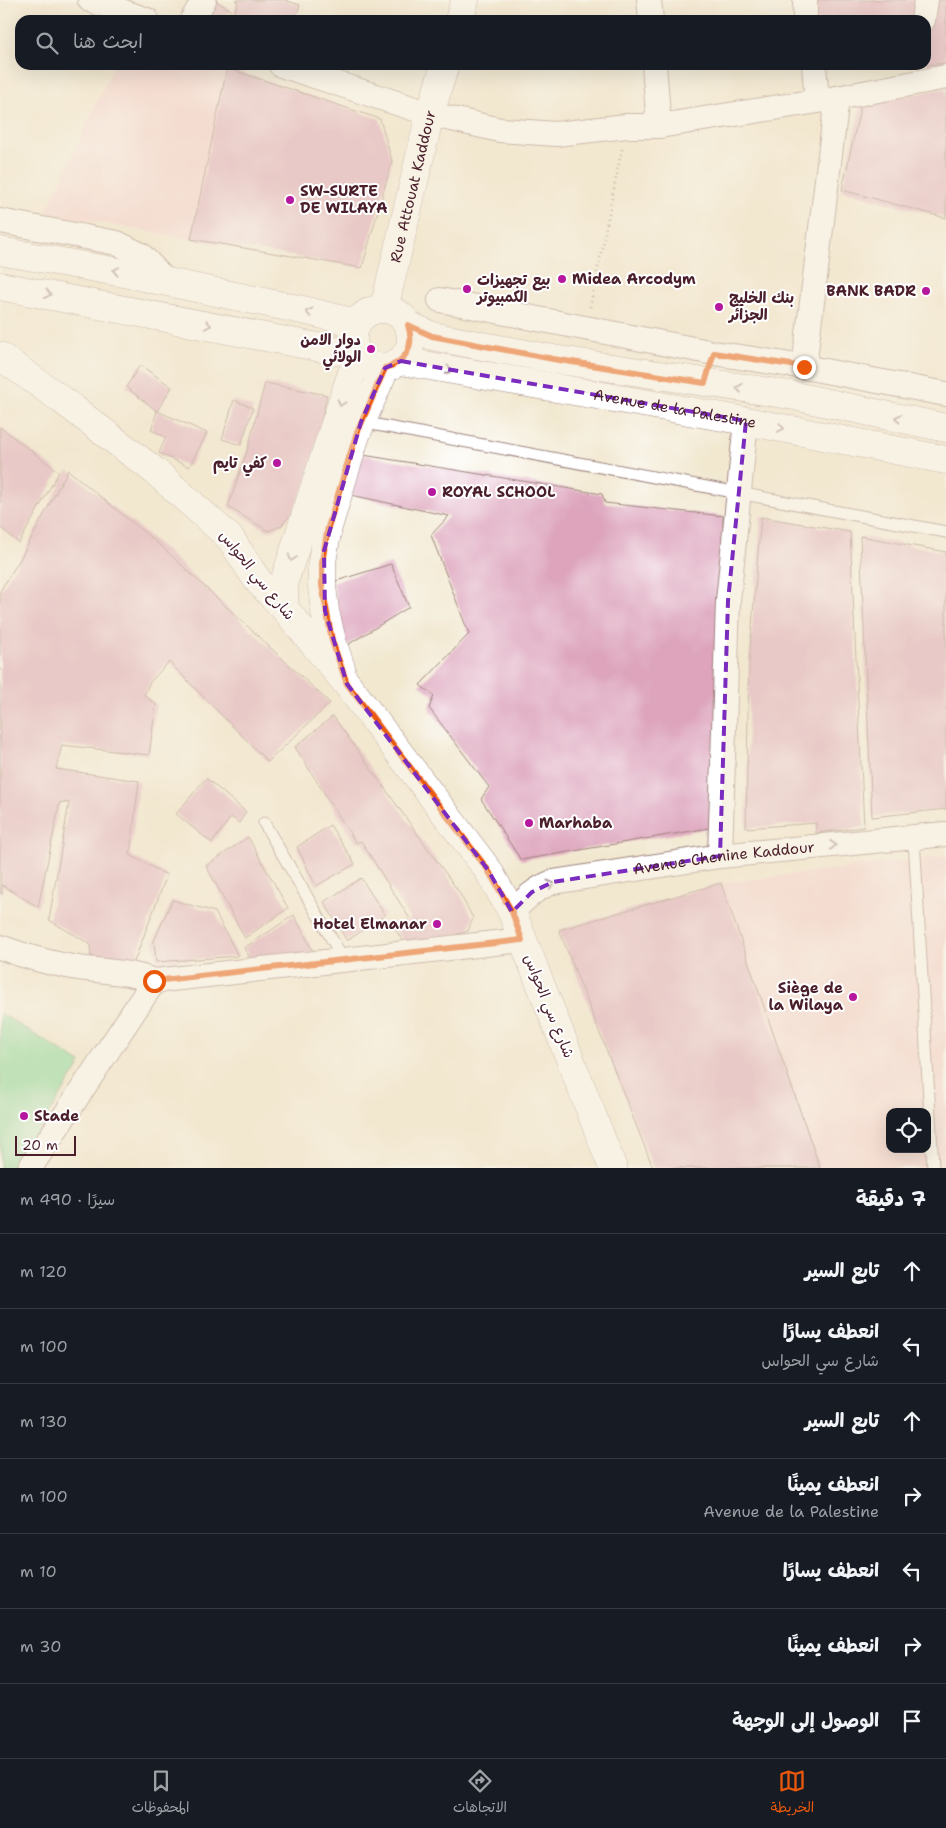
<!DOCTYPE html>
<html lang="ar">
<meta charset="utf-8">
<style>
:root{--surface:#171b24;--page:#242831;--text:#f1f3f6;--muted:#9ea1a6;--line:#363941;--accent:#ea580c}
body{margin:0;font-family:"Shantell Sans","Playpen Sans Arabic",sans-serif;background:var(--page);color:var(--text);direction:rtl}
.controls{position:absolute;right:15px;bottom:15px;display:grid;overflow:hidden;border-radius:10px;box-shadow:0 5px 20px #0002}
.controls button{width:45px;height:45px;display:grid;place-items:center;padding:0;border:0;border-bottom:1px solid var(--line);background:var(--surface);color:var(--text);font:25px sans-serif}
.scale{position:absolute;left:15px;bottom:12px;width:61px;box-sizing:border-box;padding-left:5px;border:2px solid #4a1f2b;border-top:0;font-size:14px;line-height:18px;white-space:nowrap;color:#4a1f2b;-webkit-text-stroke:4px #fff;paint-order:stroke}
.stop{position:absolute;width:15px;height:15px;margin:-11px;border:4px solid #ea580c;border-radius:50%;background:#fff}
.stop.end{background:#ea580c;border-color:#fff;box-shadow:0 1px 5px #0008}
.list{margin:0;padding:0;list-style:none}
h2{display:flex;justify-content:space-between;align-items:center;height:65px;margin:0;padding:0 20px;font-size:21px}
h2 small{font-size:16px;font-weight:400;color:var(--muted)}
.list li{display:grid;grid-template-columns:32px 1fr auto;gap:15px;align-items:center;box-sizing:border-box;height:75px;padding:0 20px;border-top:1px solid var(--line)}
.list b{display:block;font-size:19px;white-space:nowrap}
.list p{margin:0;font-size:16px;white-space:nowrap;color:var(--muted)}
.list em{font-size:16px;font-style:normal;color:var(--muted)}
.icon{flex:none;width:28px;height:28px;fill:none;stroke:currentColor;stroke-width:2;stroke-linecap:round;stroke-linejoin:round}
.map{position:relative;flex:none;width:946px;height:1168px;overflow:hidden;direction:ltr}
.search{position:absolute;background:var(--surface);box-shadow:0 5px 20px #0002;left:15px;right:15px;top:15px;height:55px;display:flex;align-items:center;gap:12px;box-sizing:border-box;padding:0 18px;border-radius:15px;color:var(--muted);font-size:19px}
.sheet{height:590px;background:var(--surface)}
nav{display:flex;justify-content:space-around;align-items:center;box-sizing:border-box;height:70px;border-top:1px solid var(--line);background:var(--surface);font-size:14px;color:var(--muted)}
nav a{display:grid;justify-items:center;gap:2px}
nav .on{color:var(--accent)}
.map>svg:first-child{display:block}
.built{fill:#f7cfd1;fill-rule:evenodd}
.green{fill:#86da9c;stroke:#687c64}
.building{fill:#dda4bc}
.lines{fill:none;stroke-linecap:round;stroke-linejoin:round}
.lane-casing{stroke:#9e847e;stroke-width:13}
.street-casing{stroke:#9e847e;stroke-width:26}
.secondary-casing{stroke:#9e847e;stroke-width:29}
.primary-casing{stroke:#9e847e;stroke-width:29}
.path{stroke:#9e847e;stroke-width:3;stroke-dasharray:1 4;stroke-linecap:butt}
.lane{stroke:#fff;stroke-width:11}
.street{stroke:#fff;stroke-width:24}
.secondary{stroke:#fff;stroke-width:28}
.primary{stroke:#fff;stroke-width:28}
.oneway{stroke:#ae9aa0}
.route{stroke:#ea580c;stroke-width:6}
.marked{fill:none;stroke:#7b2cbf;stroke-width:4;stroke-dasharray:10 6;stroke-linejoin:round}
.poi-dot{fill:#b5179e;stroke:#fff;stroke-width:2}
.labels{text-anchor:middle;stroke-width:4;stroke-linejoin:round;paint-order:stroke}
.street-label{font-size:15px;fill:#4a1f2b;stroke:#fff}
.poi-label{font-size:15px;font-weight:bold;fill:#4a1f2b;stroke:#fff;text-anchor:start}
</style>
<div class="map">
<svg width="946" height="1168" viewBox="0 0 946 1168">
<rect width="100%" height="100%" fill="#fff"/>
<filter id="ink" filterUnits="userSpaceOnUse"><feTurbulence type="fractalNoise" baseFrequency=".02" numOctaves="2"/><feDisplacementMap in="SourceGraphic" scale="10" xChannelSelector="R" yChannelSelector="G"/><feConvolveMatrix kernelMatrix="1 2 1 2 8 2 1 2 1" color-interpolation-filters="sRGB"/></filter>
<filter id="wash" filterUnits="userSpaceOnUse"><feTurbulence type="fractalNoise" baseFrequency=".0096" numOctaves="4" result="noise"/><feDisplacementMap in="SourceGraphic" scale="20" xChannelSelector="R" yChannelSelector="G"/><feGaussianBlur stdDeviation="1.12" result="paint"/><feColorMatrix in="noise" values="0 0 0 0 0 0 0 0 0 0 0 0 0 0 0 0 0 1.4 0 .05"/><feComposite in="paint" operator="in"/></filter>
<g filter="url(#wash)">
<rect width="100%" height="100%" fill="#f2e8d0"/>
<path class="built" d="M 114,65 L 218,65 L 227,68 L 191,239 L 46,213 Z
M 946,856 L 946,1168 L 820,1168 L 721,883 ZM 890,1112 L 927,1112 L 927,1149 L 890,1149 Z"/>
<path class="green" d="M 0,1013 L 81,1063 L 15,1168 L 0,1168 Z"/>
<g id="blocks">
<path class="building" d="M 235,0 L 285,0 L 300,5 L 295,20 L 231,20 L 238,2 Z
M 817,0 L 920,0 L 917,20 L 816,20 Z
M 931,0 L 946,0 L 946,63 L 926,65 L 926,32 Z
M 216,1 L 231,10 L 224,20 L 218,20 L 208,13 Z
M 227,68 L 380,119 L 392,161 L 362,268 L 191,239 Z
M 946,88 L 946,218 L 842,190 L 861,104 Z
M 140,365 L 172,387 L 157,411 L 207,433 L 189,467 L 159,453 L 166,437 L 151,430 L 157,411 L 126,387 Z
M 265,383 L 327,395 L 308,479 L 292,513 L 281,526 L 268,531 L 228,507 L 248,448 Z
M 234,400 L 253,408 L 241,445 L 222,439 Z
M 0,427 L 59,472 L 19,543 L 0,527 Z
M 363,455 L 602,494 L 605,503 L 723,516 L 722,704 L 715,827 L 521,860 L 481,799 L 489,787 L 429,708 L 434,696 L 420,685 L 469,634 L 431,535 L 449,516 L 351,495 Z
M 68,470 L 161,546 L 330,703 L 268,762 L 169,662 L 150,682 L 144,695 L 156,704 L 149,755 L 62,745 L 56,769 L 139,781 L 130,855 L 167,875 L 132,967 L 91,956 L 90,944 L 49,920 L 69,803 L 60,802 L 38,907 L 2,885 L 2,894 L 0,893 L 0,591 L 19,561 Z
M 761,517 L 850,532 L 864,827 L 816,833 L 816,823 L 746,828 L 749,663 Z
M 860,536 L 946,552 L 946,809 L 872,817 Z
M 391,564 L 409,607 L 344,647 L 333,582 Z
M 333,716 L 459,892 L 473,918 L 468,931 L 408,949 L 395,929 L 410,919 L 361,841 L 356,843 L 295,747 Z
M 206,778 L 246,812 L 239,823 L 231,817 L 212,843 L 176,814 Z
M 330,825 L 355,864 L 316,886 L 297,847 Z
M 248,837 L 288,908 L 245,938 L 206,866 Z
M 361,878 L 385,915 L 347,941 L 324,902 Z
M 721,883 L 820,1168 L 653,1168 L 559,930 Z
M 172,900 L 215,912 L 238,956 L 156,962 L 154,941 Z
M 294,915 L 314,953 L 251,960 L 244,948 Z"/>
</g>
</g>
<g filter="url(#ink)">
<use href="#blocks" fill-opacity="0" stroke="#9e847e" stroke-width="1"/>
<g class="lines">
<g class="lane-casing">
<path id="lane" d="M 361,422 L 946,532
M 264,823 L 344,960
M 914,838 L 933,1168"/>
</g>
<g class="street-casing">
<g id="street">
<path d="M 90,0 L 147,20"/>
<path d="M 649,0 L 651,20"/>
<path d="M 805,0 L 805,20"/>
<path d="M 192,20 L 204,0"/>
<path d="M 923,20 L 926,0"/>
<path d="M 281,65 L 430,114 L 500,130 L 556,134 L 627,126 L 659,126 L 837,98 L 946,77"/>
<path d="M 654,65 L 659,126"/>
<path d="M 814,65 L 817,101"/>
<path d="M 0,221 L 117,243 L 141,255 L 167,282"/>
<path d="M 440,300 L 714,353 L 804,367 L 837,98"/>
<path d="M 804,367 L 946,394"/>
<path d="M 720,856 L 728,601 L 746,421"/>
<path id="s1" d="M 512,912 C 525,899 536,888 553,882 L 720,856 L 946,834"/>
<path d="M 0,947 C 21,955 45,962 67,966 C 96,972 126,970 154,981"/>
<path d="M 30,1168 L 154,981 L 522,940"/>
</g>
</g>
<g class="secondary-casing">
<g id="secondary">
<path d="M 459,20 L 465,0"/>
<path id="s2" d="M 384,309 L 430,114 L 445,65"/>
<path d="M 0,356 L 62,400 L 156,472 L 230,538 L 258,581 L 284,608 L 347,684 L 488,870 L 512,912 L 613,1168"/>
<path d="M 284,608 L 284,582 L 345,393 L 352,373 L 360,359"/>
<path d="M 341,668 L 332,641 L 325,611 L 322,586 L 322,562 L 328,527 L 356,435 L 385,368"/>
</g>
</g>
<g class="primary-casing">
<g id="primary">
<path d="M 0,251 L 124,273 L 307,311 L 356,323"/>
<path d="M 0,286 L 312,346 L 335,351 L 355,351"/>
<circle cx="382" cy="338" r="29"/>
<path d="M 408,325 L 432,336 L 472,344 L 553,359 L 790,395 L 946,428"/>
<path id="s3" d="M 401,361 L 746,421 L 946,460"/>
</g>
</g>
<path class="path" d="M 590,307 L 622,149"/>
<use href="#lane" class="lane"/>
<use href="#street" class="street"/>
<use href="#secondary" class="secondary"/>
<use href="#primary" class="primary"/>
</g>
<defs><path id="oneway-chevron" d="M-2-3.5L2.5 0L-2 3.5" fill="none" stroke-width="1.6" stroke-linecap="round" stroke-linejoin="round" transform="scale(1.25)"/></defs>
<g class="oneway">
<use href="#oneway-chevron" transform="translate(116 271) rotate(-169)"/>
<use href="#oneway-chevron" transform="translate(48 294) rotate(11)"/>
<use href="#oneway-chevron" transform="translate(309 312) rotate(-167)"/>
<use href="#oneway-chevron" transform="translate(208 325) rotate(11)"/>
<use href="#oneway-chevron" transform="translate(449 370) rotate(11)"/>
<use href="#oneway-chevron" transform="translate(739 388) rotate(-171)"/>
<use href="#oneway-chevron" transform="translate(341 403) rotate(108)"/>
<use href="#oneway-chevron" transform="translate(898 418) rotate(-168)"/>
<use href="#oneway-chevron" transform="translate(781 428) rotate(11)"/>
<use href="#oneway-chevron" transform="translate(292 558) rotate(108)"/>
<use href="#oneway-chevron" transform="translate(833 845) rotate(-5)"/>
<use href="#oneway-chevron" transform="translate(551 884) rotate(-16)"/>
</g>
</g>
<g class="lines" filter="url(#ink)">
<path class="route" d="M 154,981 L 522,940 L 512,912 L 488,870 L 347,684 L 332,641 L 322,586 L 322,562 L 328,527 L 356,435 L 385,368 C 406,362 415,346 408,325 L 432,336 L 553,359 L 705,383 L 714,353 L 804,367"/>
</g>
<path d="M0 0H946V1168H0ZM 401,361 L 746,421 L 728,601 L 720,856 L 553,882 L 532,892 L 512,912 L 488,870 L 347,684 L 325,611 L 324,551 L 361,422 L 385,368 Z" fill="#f2e8d0" fill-opacity=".55" fill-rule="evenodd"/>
<path class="marked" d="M 401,361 L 746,421 L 728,601 L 720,856 L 553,882 L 532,892 L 512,912 L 488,870 L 347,684 L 325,611 L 324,551 L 361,422 L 385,368 Z"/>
<g class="poi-dot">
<circle cx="290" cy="200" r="5"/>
<circle cx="562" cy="279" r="5"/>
<circle cx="467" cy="289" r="5"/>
<circle cx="926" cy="291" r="5"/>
<circle cx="719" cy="307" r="5"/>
<circle cx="371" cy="349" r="5"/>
<circle cx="277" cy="463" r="5"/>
<circle cx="432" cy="492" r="5"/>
<circle cx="529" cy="823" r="5"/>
<circle cx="437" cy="924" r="5"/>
<circle cx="853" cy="997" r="5"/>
<circle cx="24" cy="1116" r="5"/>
</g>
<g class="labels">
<g class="street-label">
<text dy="5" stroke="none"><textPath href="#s2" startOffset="126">Rue Attouat Kaddour</textPath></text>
<text dy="5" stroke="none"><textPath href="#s3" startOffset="278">Avenue de la Palestine</textPath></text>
<text transform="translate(257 575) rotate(51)" y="5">شارع سي الحواس</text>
<text dy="5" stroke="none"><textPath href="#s1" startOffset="224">Avenue Chenine Kaddour</textPath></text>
<text transform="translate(549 1006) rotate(68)" y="5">شارع سي الحواس</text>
</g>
<g class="poi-label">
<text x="300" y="196">SW-SURTE<tspan x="300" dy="17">DE WILAYA</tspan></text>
<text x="572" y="284">Midea Arcodym</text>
<text x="477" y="285">بيع تجهيزات<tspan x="477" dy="17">الكمبيوتر</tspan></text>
<text x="916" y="296" text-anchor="end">BANK BADR</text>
<text x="729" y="303">بنك الخليج<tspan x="729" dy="17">الجزائر</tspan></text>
<text x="361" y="345" text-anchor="end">دوار الامن<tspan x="361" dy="17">الولائي</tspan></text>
<text x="267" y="468" text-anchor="end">كفي تايم</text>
<text x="442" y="497">ROYAL SCHOOL</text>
<text x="539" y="828">Marhaba</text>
<text x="427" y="929" text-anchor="end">Hotel Elmanar</text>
<text x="843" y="993" text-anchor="end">Siège de<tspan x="843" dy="17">la Wilaya</tspan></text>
<text x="34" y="1121">Stade</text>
</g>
</g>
</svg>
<div class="controls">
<button><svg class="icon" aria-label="locate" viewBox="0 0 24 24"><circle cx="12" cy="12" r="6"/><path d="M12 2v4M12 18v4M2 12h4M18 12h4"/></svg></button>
</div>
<div class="scale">20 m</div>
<div class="stop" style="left:154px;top:981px"></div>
<div class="stop end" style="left:804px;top:367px"></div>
<div class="search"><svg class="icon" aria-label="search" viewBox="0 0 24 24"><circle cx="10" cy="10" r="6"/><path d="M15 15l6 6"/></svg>ابحث هنا</div>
</div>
<section class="sheet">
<h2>7 دقيقة<small>سيرًا · 490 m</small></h2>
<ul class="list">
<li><svg class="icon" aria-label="ahead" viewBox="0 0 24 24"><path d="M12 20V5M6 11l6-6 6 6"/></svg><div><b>تابع السير</b></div><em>120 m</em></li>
<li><svg class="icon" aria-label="left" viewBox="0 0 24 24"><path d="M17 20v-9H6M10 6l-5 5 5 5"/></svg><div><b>انعطف يسارًا</b><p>شارع سي الحواس</p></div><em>100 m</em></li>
<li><svg class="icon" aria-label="ahead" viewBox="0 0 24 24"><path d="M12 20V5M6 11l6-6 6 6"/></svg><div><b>تابع السير</b></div><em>130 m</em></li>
<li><svg class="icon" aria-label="right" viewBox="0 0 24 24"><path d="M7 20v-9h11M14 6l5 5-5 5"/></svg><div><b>انعطف يمينًا</b><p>Avenue de la Palestine</p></div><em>100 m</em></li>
<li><svg class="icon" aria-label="left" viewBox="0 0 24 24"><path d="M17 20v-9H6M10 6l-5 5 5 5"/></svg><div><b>انعطف يسارًا</b></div><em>10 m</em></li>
<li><svg class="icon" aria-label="right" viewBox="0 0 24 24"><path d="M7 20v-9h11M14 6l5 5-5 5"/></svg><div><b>انعطف يمينًا</b></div><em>30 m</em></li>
<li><svg class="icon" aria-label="arrive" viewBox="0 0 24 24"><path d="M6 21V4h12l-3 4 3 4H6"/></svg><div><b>الوصول إلى الوجهة</b></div></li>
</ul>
</section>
<nav>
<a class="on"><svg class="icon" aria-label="map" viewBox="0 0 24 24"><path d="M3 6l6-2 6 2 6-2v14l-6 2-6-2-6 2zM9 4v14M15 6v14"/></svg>الخريطة</a>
<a><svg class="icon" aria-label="directions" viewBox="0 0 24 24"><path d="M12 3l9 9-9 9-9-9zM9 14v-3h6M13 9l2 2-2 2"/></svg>الاتجاهات</a>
<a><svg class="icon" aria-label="saved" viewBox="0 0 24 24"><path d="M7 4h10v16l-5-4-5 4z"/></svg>المحفوظات</a>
</nav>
